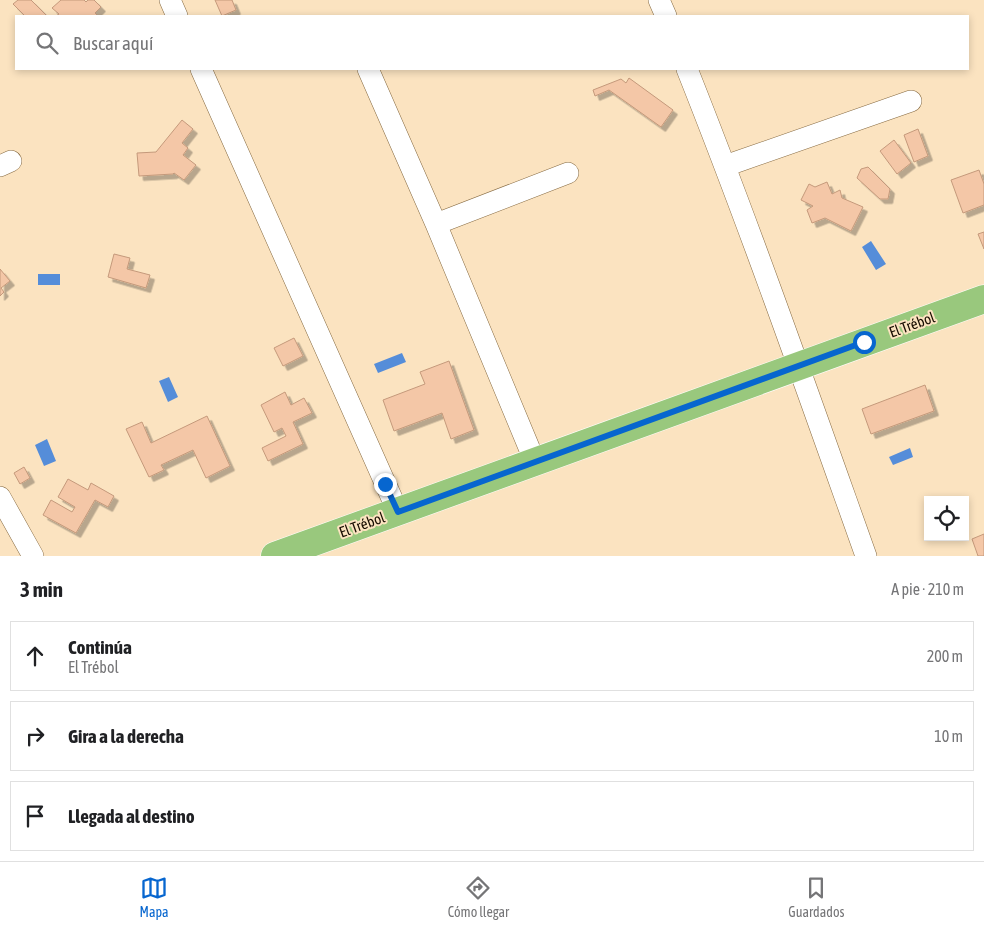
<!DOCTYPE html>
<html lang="es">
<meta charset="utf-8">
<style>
:root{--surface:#fff;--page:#f2f2f2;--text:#202124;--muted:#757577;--line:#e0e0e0;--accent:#0766cf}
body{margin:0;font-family:"Asap Condensed",sans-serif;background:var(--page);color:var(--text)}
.controls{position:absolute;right:15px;bottom:15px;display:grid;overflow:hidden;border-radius:0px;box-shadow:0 2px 8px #0003}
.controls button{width:45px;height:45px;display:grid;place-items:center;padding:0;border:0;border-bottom:1px solid var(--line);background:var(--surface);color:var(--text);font:25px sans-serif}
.stop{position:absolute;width:15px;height:15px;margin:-11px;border:4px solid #0766cf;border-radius:50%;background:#fff}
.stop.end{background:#0766cf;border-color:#fff;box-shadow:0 1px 5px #0008}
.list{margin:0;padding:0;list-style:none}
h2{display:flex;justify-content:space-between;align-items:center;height:65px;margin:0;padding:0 20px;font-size:21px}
h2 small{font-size:16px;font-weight:400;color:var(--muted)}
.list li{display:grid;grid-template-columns:32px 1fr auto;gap:15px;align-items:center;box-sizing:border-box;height:70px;margin:0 10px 10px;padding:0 10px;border:1px solid var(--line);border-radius:0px}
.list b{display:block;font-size:19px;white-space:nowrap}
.list p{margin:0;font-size:16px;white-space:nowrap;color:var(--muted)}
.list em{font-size:16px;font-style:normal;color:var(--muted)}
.icon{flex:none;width:28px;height:28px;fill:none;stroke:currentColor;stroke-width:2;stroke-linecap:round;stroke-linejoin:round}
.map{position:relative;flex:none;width:984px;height:556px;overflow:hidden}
.search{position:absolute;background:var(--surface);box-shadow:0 2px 8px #0003;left:15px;right:15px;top:15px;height:55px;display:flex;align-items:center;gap:12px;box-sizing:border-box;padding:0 18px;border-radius:0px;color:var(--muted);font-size:19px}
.sheet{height:305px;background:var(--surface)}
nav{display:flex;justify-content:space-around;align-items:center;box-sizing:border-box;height:70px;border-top:1px solid var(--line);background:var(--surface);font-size:14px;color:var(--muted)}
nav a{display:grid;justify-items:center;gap:2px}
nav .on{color:var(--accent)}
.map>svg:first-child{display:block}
.water{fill:#558dd9}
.building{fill:#f4c7a7;stroke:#c4997b;filter:url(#shadow)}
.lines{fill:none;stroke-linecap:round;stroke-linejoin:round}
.minor-casing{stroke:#866a41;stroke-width:22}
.major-casing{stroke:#fff;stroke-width:29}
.minor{stroke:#fff;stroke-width:21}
.major{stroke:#99c87d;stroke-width:28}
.route{stroke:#0766cf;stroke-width:6}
.labels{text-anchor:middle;stroke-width:4;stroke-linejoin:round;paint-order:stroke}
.street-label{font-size:15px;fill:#170c00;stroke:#fbe3c0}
</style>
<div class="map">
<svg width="984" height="556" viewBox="0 0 984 556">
<defs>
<filter id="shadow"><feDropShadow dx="4.5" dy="4.5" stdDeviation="0" flood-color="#0004"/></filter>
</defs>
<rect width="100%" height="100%" fill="#fbe3c0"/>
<path class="water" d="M 871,241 L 886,264 L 876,270 L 862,247 Z
M 38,274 L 60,274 L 60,285 L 38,285 Z
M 402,353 L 406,362 L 378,373 L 374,364 Z
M 169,377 L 178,397 L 168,402 L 159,381 Z
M 47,439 L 56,461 L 44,466 L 35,445 Z
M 910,448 L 913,457 L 893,465 L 889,457 Z"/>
<path class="building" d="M 18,0 L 31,0 L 47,16 L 25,16 L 13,4 Z
M 61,0 L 84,0 L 86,2 L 88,0 L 94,0 L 101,7 L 95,13 L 98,16 L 56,16 L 59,14 L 52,8 Z
M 215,0 L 232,0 L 236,10 L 222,16 Z
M 629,78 L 673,110 L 661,127 L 609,90 L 595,96 L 593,90 L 621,79 L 626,83 Z
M 182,120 L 193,129 L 182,143 L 188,148 L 183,155 L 196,165 L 184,180 L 174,173 L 173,174 L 139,176 L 137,153 L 156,152 Z
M 918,129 L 928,156 L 914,162 L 904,135 Z
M 894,140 L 911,163 L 897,174 L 880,151 Z
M 868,167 L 890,189 L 888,199 L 880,199 L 857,178 L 861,169 Z
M 979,170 L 984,184 L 984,205 L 963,213 L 951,180 Z
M 827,182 L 832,194 L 840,190 L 842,198 L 863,207 L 851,231 L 825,218 L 812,223 L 807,210 L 813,206 L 801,200 L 809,184 L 815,187 Z
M 984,232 L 984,249 L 978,234 Z
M 114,254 L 130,258 L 127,269 L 150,275 L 146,288 L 108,277 Z
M 0,269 L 10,281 L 1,288 L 4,292 L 0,296 Z
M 294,338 L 303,356 L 283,366 L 274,348 Z
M 449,361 L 474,430 L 451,439 L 442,413 L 394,431 L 383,400 L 425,384 L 420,372 Z
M 925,385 L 934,411 L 871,434 L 862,409 Z
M 285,392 L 291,405 L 304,398 L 312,413 L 293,422 L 303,444 L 268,461 L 262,448 L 286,436 L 282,428 L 274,432 L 261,405 Z
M 207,416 L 230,466 L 206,478 L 193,450 L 161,465 L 164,470 L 149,477 L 126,429 L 142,422 L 151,443 Z
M 24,467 L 30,478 L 20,484 L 14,473 Z
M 68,479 L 88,490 L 91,483 L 114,496 L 108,507 L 95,500 L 76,533 L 43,515 L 51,500 L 72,512 L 75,507 L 58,497 Z
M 984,534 L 984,556 L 978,556 L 972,539 Z"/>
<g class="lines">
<g class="minor-casing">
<path id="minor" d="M 170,0 L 177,16
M 659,0 L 666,16
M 201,69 L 398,512
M 368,69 L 436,224 L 535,462
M 687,69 C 751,230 808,393 866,556
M 0,166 L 11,161
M 725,166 L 911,101
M 436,224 L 568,173
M 0,497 L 33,556"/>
</g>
<g class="major-casing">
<path id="major" d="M 275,556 L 984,299"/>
</g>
<use href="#minor" class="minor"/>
<use href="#major" class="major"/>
</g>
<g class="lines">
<path class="route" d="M 385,484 L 398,512 L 864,342"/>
</g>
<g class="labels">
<g class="street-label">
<text transform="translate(912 325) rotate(-20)" y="5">El Trébol</text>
<text transform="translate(362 525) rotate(-20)" y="5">El Trébol</text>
</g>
</g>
</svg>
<div class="controls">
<button><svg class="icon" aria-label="locate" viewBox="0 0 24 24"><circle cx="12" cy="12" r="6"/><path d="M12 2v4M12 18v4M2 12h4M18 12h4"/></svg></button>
</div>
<div class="stop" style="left:864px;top:342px"></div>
<div class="stop end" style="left:385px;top:484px"></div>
<div class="search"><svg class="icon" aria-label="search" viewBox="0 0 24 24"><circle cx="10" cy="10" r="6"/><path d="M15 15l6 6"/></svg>Buscar aquí</div>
</div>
<section class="sheet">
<h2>3 min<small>A pie · 210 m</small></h2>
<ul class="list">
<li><svg class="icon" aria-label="ahead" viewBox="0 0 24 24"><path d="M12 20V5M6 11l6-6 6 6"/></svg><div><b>Continúa</b><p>El Trébol</p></div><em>200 m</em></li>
<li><svg class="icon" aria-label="right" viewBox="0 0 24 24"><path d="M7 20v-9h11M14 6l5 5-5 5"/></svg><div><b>Gira a la derecha</b></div><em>10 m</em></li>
<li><svg class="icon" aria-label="arrive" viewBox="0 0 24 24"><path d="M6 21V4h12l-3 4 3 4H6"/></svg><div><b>Llegada al destino</b></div></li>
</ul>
</section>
<nav>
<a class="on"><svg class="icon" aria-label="map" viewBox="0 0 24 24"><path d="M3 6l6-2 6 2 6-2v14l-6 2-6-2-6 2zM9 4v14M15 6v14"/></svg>Mapa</a>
<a><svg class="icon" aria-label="directions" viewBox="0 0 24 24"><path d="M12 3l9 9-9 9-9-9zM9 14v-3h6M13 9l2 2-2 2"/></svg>Cómo llegar</a>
<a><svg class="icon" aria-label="saved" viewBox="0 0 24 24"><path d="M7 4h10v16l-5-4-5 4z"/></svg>Guardados</a>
</nav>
